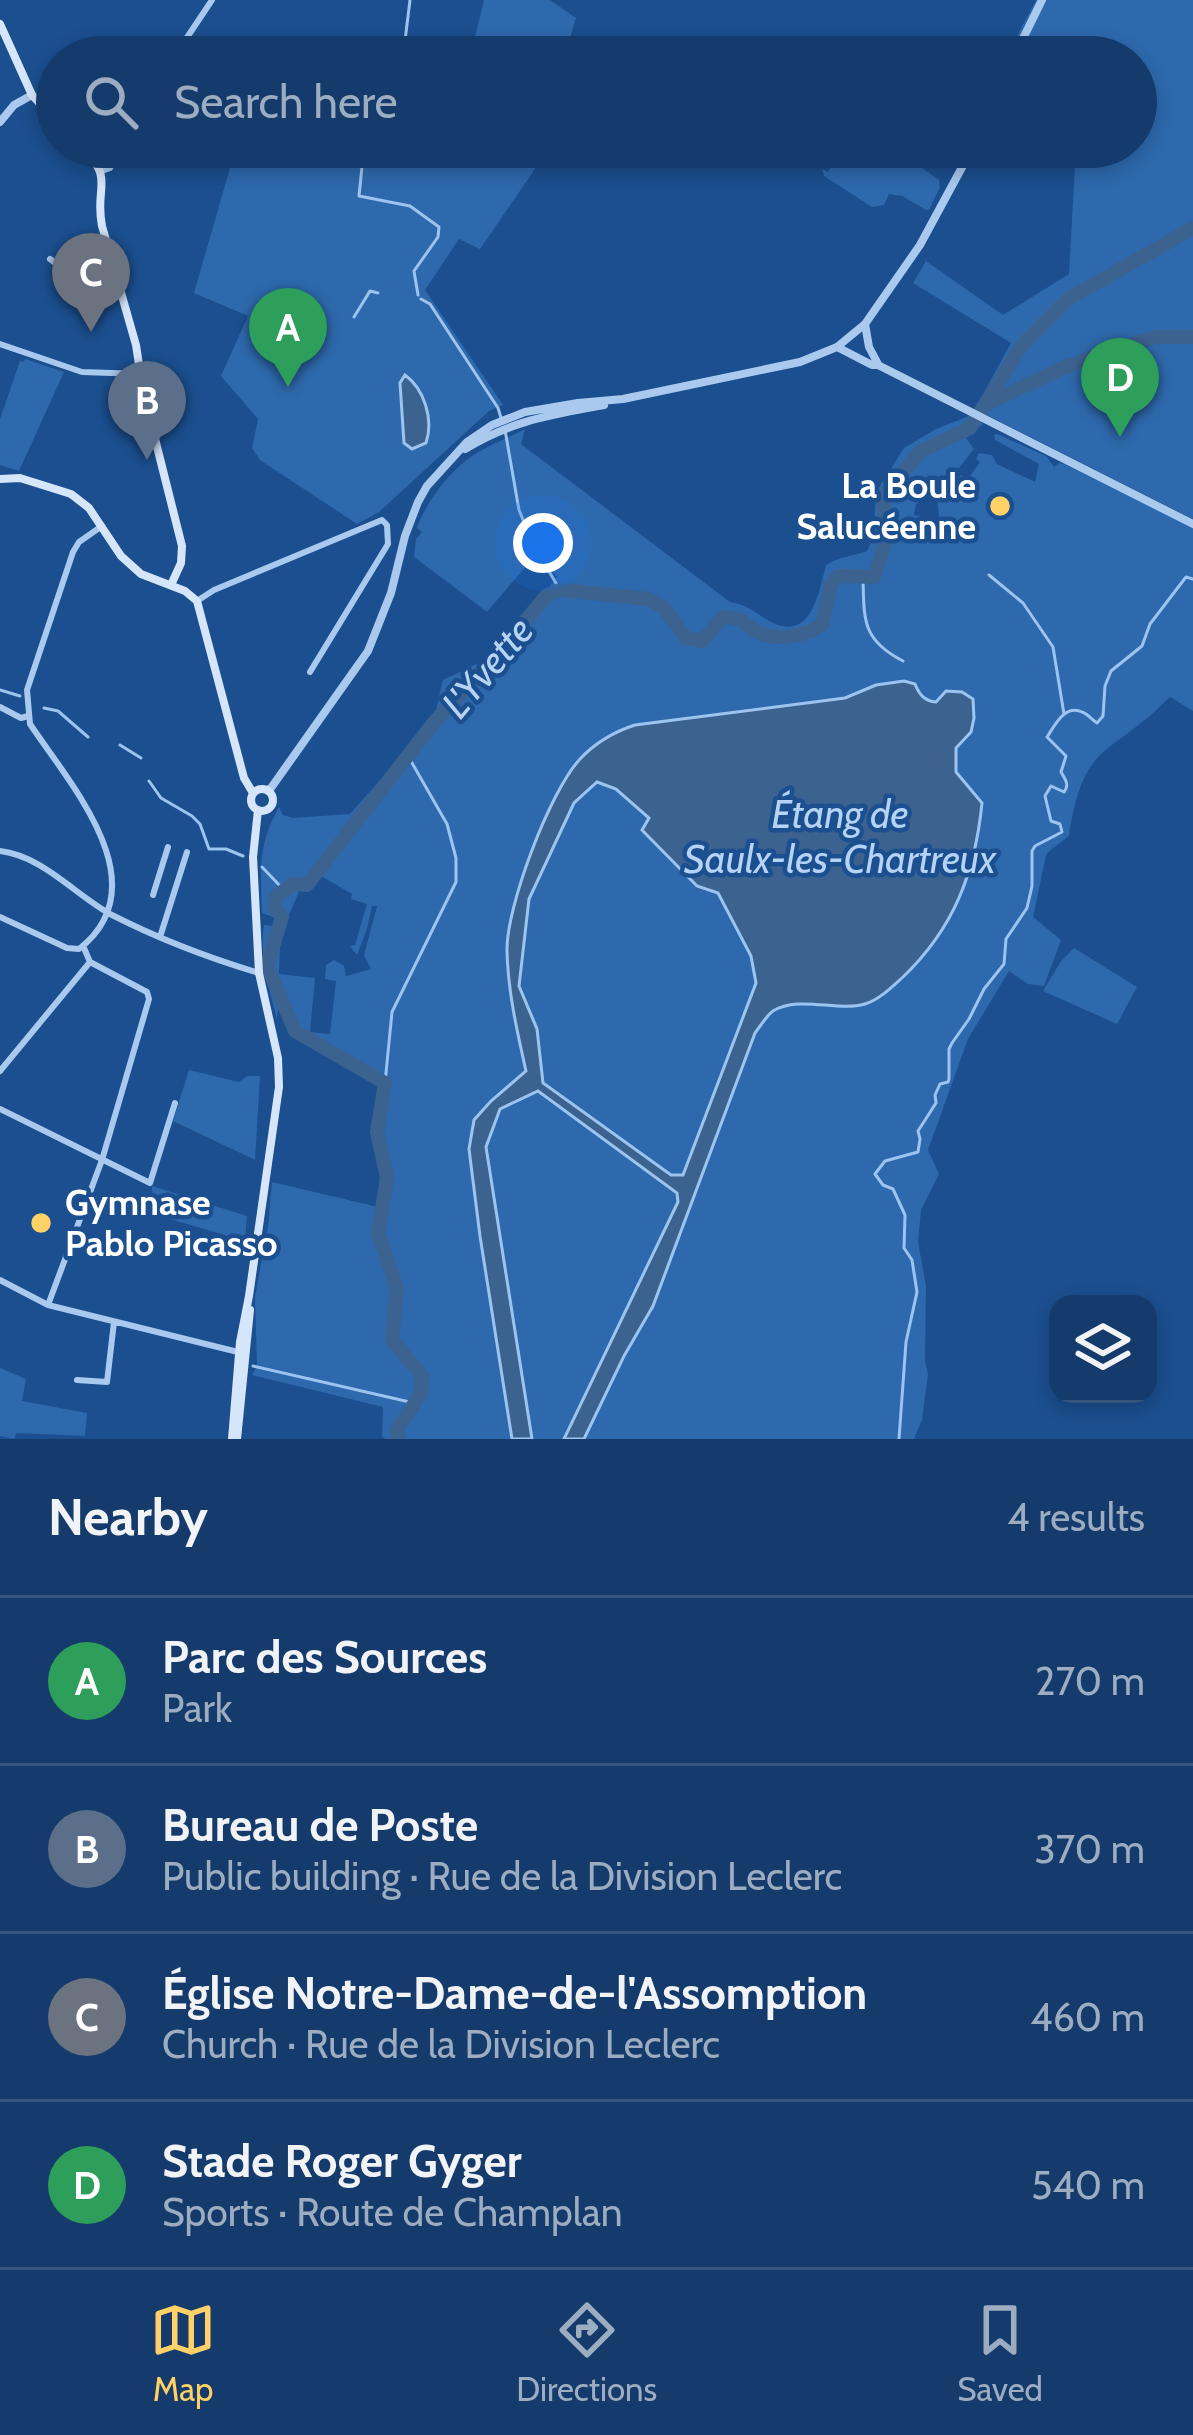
<!DOCTYPE html>
<meta charset="utf-8">
<style>
:root{--surface:#143b6b;--page:#214673;--text:#f1f3f6;--muted:#9dadc1;--line:#33557e;--accent:#ffd166}
body{margin:0;font-family:Cabin,sans-serif;background:var(--page);color:var(--text)}
.controls{position:absolute;right:36px;bottom:36px;display:grid;overflow:hidden;border-radius:24px;box-shadow:0 6px 18px #0003}
.controls button{width:108px;height:108px;display:grid;place-items:center;padding:0;border:0;border-bottom:3px solid var(--line);background:var(--surface);color:var(--text);font:60px sans-serif}
.you{position:absolute;left:543px;top:543px;width:42px;height:42px;margin:-30px;border:9px solid #fff;border-radius:50%;background:#1a73e8;box-shadow:0 0 0 18px #1a73e833}
.badge{display:grid;place-items:center;width:78px;height:78px;border-radius:50%;background:var(--accent);color:#fff;font-size:39px;font-weight:700}
.pin{position:absolute;translate:-50% -99px;filter:drop-shadow(0 3px 6px #0008)}
.pin::after{content:'';position:absolute;top:63px;width:42px;height:36px;background:inherit;clip-path:polygon(0 0,100% 0,50% 100%)}
.list{margin:0;padding:0;list-style:none}
h2{display:flex;justify-content:space-between;align-items:center;height:156px;margin:0;padding:0 48px;font-size:51px}
h2 small{font-size:39px;font-weight:400;color:var(--muted)}
.list li{display:grid;grid-template-columns:78px 1fr auto;gap:36px;align-items:center;box-sizing:border-box;height:168px;padding:0 48px;border-top:3px solid var(--line)}
.list b{display:block;font-size:45px;white-space:nowrap}
.list p{margin:0;font-size:39px;white-space:nowrap;color:var(--muted)}
.list em{font-size:39px;font-style:normal;color:var(--muted)}
.icon{flex:none;width:66px;height:66px;fill:none;stroke:currentColor;stroke-width:2;stroke-linecap:round;stroke-linejoin:round}
.map{position:relative;flex:none;width:1193px;height:1439px;overflow:hidden}
.search{position:absolute;background:var(--surface);box-shadow:0 6px 18px #0003;left:36px;right:36px;top:36px;height:132px;display:flex;align-items:center;gap:30px;box-sizing:border-box;padding:0 42px;border-radius:66px;color:var(--muted);font-size:45px}
.sheet{height:828px;background:var(--surface)}
nav{display:flex;justify-content:space-around;align-items:center;box-sizing:border-box;height:168px;border-top:3px solid var(--line);background:var(--surface);font-size:33px;color:var(--muted)}
nav a{display:grid;justify-items:center;gap:6px}
nav .on{color:var(--accent)}
.map>svg:first-child{display:block}
.green{fill:#2e69ad}
.water{fill:#3c6290;stroke:#9cc4f0;stroke-width:3;fill-rule:evenodd}
.lines{fill:none;stroke-linecap:round;stroke-linejoin:round}
.stream{stroke:#9cc4f0;stroke-width:3}
.river{stroke:#3c6290;stroke-width:14}
.minor{stroke:#a9c9ee;stroke-width:6}
.tertiary{stroke:#a9c9ee;stroke-width:8}
.secondary{stroke:#d6e6fa;stroke-width:8}
.poi-dot{fill:#ffd166;stroke:#1b4f8f;stroke-width:4.5}
.labels{text-anchor:middle;stroke-width:9;stroke-linejoin:round;paint-order:stroke}
.poi-label{font-size:36px;font-weight:bold;fill:#fff;stroke:#1b4f8f;text-anchor:end}
.water-label{font-size:39px;font-style:italic;fill:#b5d3f5;stroke:#1b4f8f}
</style>
<div class="map">
<svg width="1193" height="1439" viewBox="0 0 1193 1439">
<rect width="100%" height="100%" fill="#1b4f8f"/>
<path class="green" d="M 484,0 L 550,0 L 576,18 L 564,57 L 470,57 Z
M 1036,0 L 1193,0 L 1193,519 L 975,409 L 1011,343 L 913,283 L 926,261 L 1003,315 L 1069,274 L 1076,147 L 1136,147 L 1136,57 L 1048,57 L 1016,38 Z
M 236,147 L 340,147 L 358,152 L 359,147 L 550,147 L 480,249 L 459,239 L 425,290 L 503,405 L 489,411 L 379,512 L 357,524 L 260,460 L 252,448 L 258,419 L 221,376 L 248,316 L 194,293 Z
M 843,147 L 892,147 L 939,180 L 940,187 L 929,210 L 926,210 L 902,196 L 889,194 L 884,205 L 872,207 L 824,176 L 822,169 L 828,172 Z
M 25,359 L 64,372 L 19,471 L 0,465 L 0,419 L 20,361 L 24,362 Z
M 969,416 L 983,424 L 966,438 L 974,449 L 959,468 L 953,468 L 916,505 L 914,515 L 921,516 L 923,523 L 932,526 L 939,517 L 937,499 L 961,475 L 968,479 L 980,462 L 976,459 L 979,453 L 992,455 L 997,464 L 1035,482 L 1039,464 L 995,440 L 994,435 L 997,434 L 1046,456 L 1054,467 L 1059,463 L 1064,464 L 1193,528 L 1193,711 L 1170,697 C 1161,705 1152,715 1142,722 C 1128,734 1111,744 1098,757 C 1079,778 1073,809 1069,836 L 1047,853 L 1045,860 L 1033,917 L 1061,940 L 1044,986 L 1028,984 L 1009,971 L 968,1039 L 928,1150 L 939,1174 L 921,1210 L 918,1242 L 926,1286 L 925,1361 L 928,1374 L 922,1420 L 914,1439 L 385,1439 L 382,1436 L 383,1407 L 252,1375 L 257,1366 L 255,1297 L 268,1227 L 272,1182 L 378,1207 L 383,1179 L 373,1133 L 382,1085 L 303,1039 L 278,1007 L 277,1019 C 269,988 259,955 264,925 L 284,927 L 280,944 L 279,974 L 315,978 L 310,1032 L 330,1034 L 336,981 L 325,979 L 326,965 L 334,960 L 344,966 L 346,976 L 371,969 L 364,955 L 377,906 L 372,906 L 367,929 L 357,955 L 350,946 L 355,945 L 367,904 L 351,899 L 352,894 L 314,872 L 300,889 L 286,922 L 262,913 C 261,870 257,846 279,807 L 283,815 L 293,818 L 350,814 L 430,724 C 439,709 438,696 443,680 L 491,657 L 512,636 L 557,577 L 536,554 L 487,612 L 414,557 L 416,539 L 422,532 L 417,528 C 427,500 453,466 480,451 C 494,443 510,437 525,429 L 521,444 L 730,602 C 745,604 753,611 766,619 C 810,646 818,596 826,565 C 838,557 853,556 867,551 L 873,539 L 876,492 L 904,448 L 936,429 Z
M 1074,948 L 1137,987 L 1117,1024 L 1043,991 L 1061,961 Z
M 189,1070 L 239,1082 L 247,1076 L 260,1076 L 255,1160 L 173,1121 Z
M 152,1186 L 247,1216 L 245,1241 L 153,1214 Z
M 0,1368 L 26,1379 L 22,1401 L 87,1413 L 85,1436 L 16,1433 L 14,1439 L 0,1436 Z"/>
<path class="water" d="M 405,375 C 424,389 434,419 426,443 L 412,449 L 404,443 L 400,383 Z
M 904,681 L 915,684 C 919,694 924,701 936,702 L 946,691 L 962,692 L 973,699 L 974,718 L 971,732 L 956,748 L 956,772 L 982,803 C 975,873 954,928 903,977 C 893,986 879,1000 865,1004 C 837,1012 799,995 773,1011 C 766,1016 760,1027 755,1033 L 653,1306 L 624,1356 L 584,1439 L 564,1439 L 678,1202 L 677,1193 L 538,1091 L 500,1109 L 486,1147 L 532,1439 L 512,1439 L 480,1236 L 469,1149 L 474,1120 L 491,1101 L 526,1071 C 517,1031 508,992 507,951 C 506,907 550,791 580,759 C 596,742 613,732 635,725 L 845,698 L 876,685 ZM 597,782 L 616,789 L 649,818 L 642,830 L 697,886 L 718,893 L 751,956 L 756,983 L 683,1175 L 671,1175 L 543,1083 L 537,1029 L 519,986 L 529,899 L 574,803 Z"/>
<g class="lines">
<path class="stream" d="M 403,57 L 410,0
M 364,147 L 359,196 L 410,206 L 439,227 L 438,237 L 414,271 L 418,295
M 421,299 L 430,304 L 498,408 L 502,421
M 354,317 L 370,291 L 378,293
M 505,430 L 519,510 L 533,544 L 560,590
M 989,575 L 1023,603 L 1053,647 L 1064,714
M 863,578 C 864,620 862,640 903,661
M 0,690 L 20,696
M 44,708 L 58,711 L 88,737
M 120,745 L 141,758
M 149,781 L 161,798 L 192,816 L 200,824 L 209,849 L 226,849 L 243,856
M 262,867 L 283,889
M 385,1083 L 392,1012 L 456,882 L 456,858 L 447,824 L 408,756
M 253,1366 L 414,1403
M 899,1439 L 906,1342 L 917,1292 L 912,1260 L 904,1248 L 905,1215 L 893,1189 L 883,1185 L 875,1174 L 885,1161 L 918,1152 L 920,1139 L 918,1131 L 936,1103 L 935,1095 L 940,1084 L 948,1082 L 949,1079 L 949,1049 L 952,1043 L 969,1019 L 984,989 L 1004,964 L 1006,939 L 1027,908 L 1032,886 L 1032,851 L 1035,846 L 1062,832 L 1060,824 L 1051,821 L 1045,796 L 1051,786 L 1064,792 C 1070,785 1065,779 1061,772 L 1066,756 L 1047,737 C 1055,725 1065,704 1082,712 C 1088,714 1092,720 1097,723 L 1103,716 L 1105,686 L 1111,671 L 1142,646 L 1150,624 L 1186,577 L 1193,579"/>
<path class="river" d="M 985,405 L 1062,368 L 1155,337 L 1193,337
M 399,1439 L 397,1430 L 421,1393 L 422,1376 L 392,1340 L 397,1288 L 378,1233 L 387,1178 L 377,1132 L 385,1083 L 295,1031 L 267,966 L 282,917 L 275,908 L 276,896 L 293,884 L 307,885 L 435,721 L 497,655 L 546,596 L 560,590 L 649,599 L 663,607 L 686,638 L 702,641 L 723,617 C 751,619 738,622 757,632 C 777,642 804,636 822,625 L 831,584 L 838,576 L 874,577 L 886,540 L 884,495 L 921,451 L 970,428 L 1022,345 L 1068,299 L 1193,228"/>
<path class="minor" d="M 174,57 L 212,0
M 173,147 L 208,160
M 102,171 L 110,168 L 122,147
M 50,259 C 75,278 71,274 100,271
M 0,344 L 82,372 L 141,374
M 197,601 L 214,590 L 382,520 L 387,525 L 388,544 L 310,672
M 0,707 L 21,718 L 28,716
M 0,851 C 43,856 75,895 112,915 C 159,939 209,958 259,973
M 153,895 L 168,847
M 0,917 L 67,948 L 79,949 C 161,885 70,784 30,724 L 27,690 L 73,552 L 79,542 L 102,526
M 160,937 L 187,852
M 0,1071 L 90,962
M 0,1109 L 150,1183 L 175,1103
M 0,1280 L 48,1305 L 242,1353
M 48,1305 L 102,1160 L 149,999 L 147,992 L 90,962 L 84,948
M 77,1380 L 107,1382 L 114,1322"/>
<path class="tertiary" d="M 1014,57 L 1042,0
M 0,122 L 14,105 L 32,95
M 865,324 L 869,347 L 878,364
M 839,348 L 872,365 L 878,365 L 1193,524
M 465,449 C 513,420 551,415 604,405
M 267,790 L 271,788 L 368,651 L 391,593 L 405,536 L 418,502 L 427,486 L 467,442 L 492,425 L 525,412 L 578,403 L 623,399 L 800,362 L 837,347 L 865,324 L 920,245 L 973,147"/>
<path class="secondary" d="M 0,24 L 32,95 L 57,122
M 81,147 C 116,179 94,186 102,226 L 136,345 L 143,391 L 182,546 L 181,563 L 171,585
M 0,479 L 20,478 L 71,494 L 89,508 L 121,556 L 141,574 L 185,591 L 197,601 L 244,778 L 253,793
M251 800a11 11 0 1 1 22 0a11 11 0 1 1-22 0Z
M 232,1439 L 240,1342 L 249,1296 L 279,1087 L 278,1058 L 259,973 L 253,857 L 258,810
M 237,1439 L 250,1310"/>
</g>
<g class="poi-dot">
<circle cx="1000" cy="506" r="12"/>
<circle cx="41" cy="1223" r="12"/>
</g>
<g class="labels">
<g class="poi-label">
<text x="976" y="498">La Boule<tspan x="976" dy="41">Salucéenne</tspan></text>
<text x="65" y="1215" text-anchor="start">Gymnase<tspan x="65" dy="41">Pablo Picasso</tspan></text>
</g>
<g class="water-label">
<text transform="translate(487 667) rotate(-50)" y="14">L'Yvette</text>
<text x="840" y="828">Étang de<tspan x="840" dy="45">Saulx-les-Chartreux</tspan></text>
</g>
</g>
</svg>
<div class="controls">
<button><svg class="icon" aria-label="layers" viewBox="0 0 24 24"><path d="M12 4l9 5-9 5-9-5zM3 14l9 5 9-5"/></svg></button>
</div>
<div class="you"></div>
<div class="pin badge" style="left:288px;top:387px;background:#2e9e5b">A</div>
<div class="pin badge" style="left:147px;top:460px;background:#5c6f8a">B</div>
<div class="pin badge" style="left:91px;top:332px;background:#6b7280">C</div>
<div class="pin badge" style="left:1120px;top:437px;background:#2e9e5b">D</div>
<div class="search"><svg class="icon" aria-label="search" viewBox="0 0 24 24"><circle cx="10" cy="10" r="6"/><path d="M15 15l6 6"/></svg>Search here</div>
</div>
<section class="sheet">
<h2>Nearby<small>4 results</small></h2>
<ul class="list">
<li><span class="badge" style="background:#2e9e5b">A</span><div><b>Parc des Sources</b><p>Park</p></div><em>270 m</em></li>
<li><span class="badge" style="background:#5c6f8a">B</span><div><b>Bureau de Poste</b><p>Public building · Rue de la Division Leclerc</p></div><em>370 m</em></li>
<li><span class="badge" style="background:#6b7280">C</span><div><b>Église Notre-Dame-de-l'Assomption</b><p>Church · Rue de la Division Leclerc</p></div><em>460 m</em></li>
<li><span class="badge" style="background:#2e9e5b">D</span><div><b>Stade Roger Gyger</b><p>Sports · Route de Champlan</p></div><em>540 m</em></li>
</ul>
</section>
<nav>
<a class="on"><svg class="icon" aria-label="map" viewBox="0 0 24 24"><path d="M3 6l6-2 6 2 6-2v14l-6 2-6-2-6 2zM9 4v14M15 6v14"/></svg>Map</a>
<a><svg class="icon" aria-label="directions" viewBox="0 0 24 24"><path d="M12 3l9 9-9 9-9-9zM9 14v-3h6M13 9l2 2-2 2"/></svg>Directions</a>
<a><svg class="icon" aria-label="saved" viewBox="0 0 24 24"><path d="M7 4h10v16l-5-4-5 4z"/></svg>Saved</a>
</nav>
